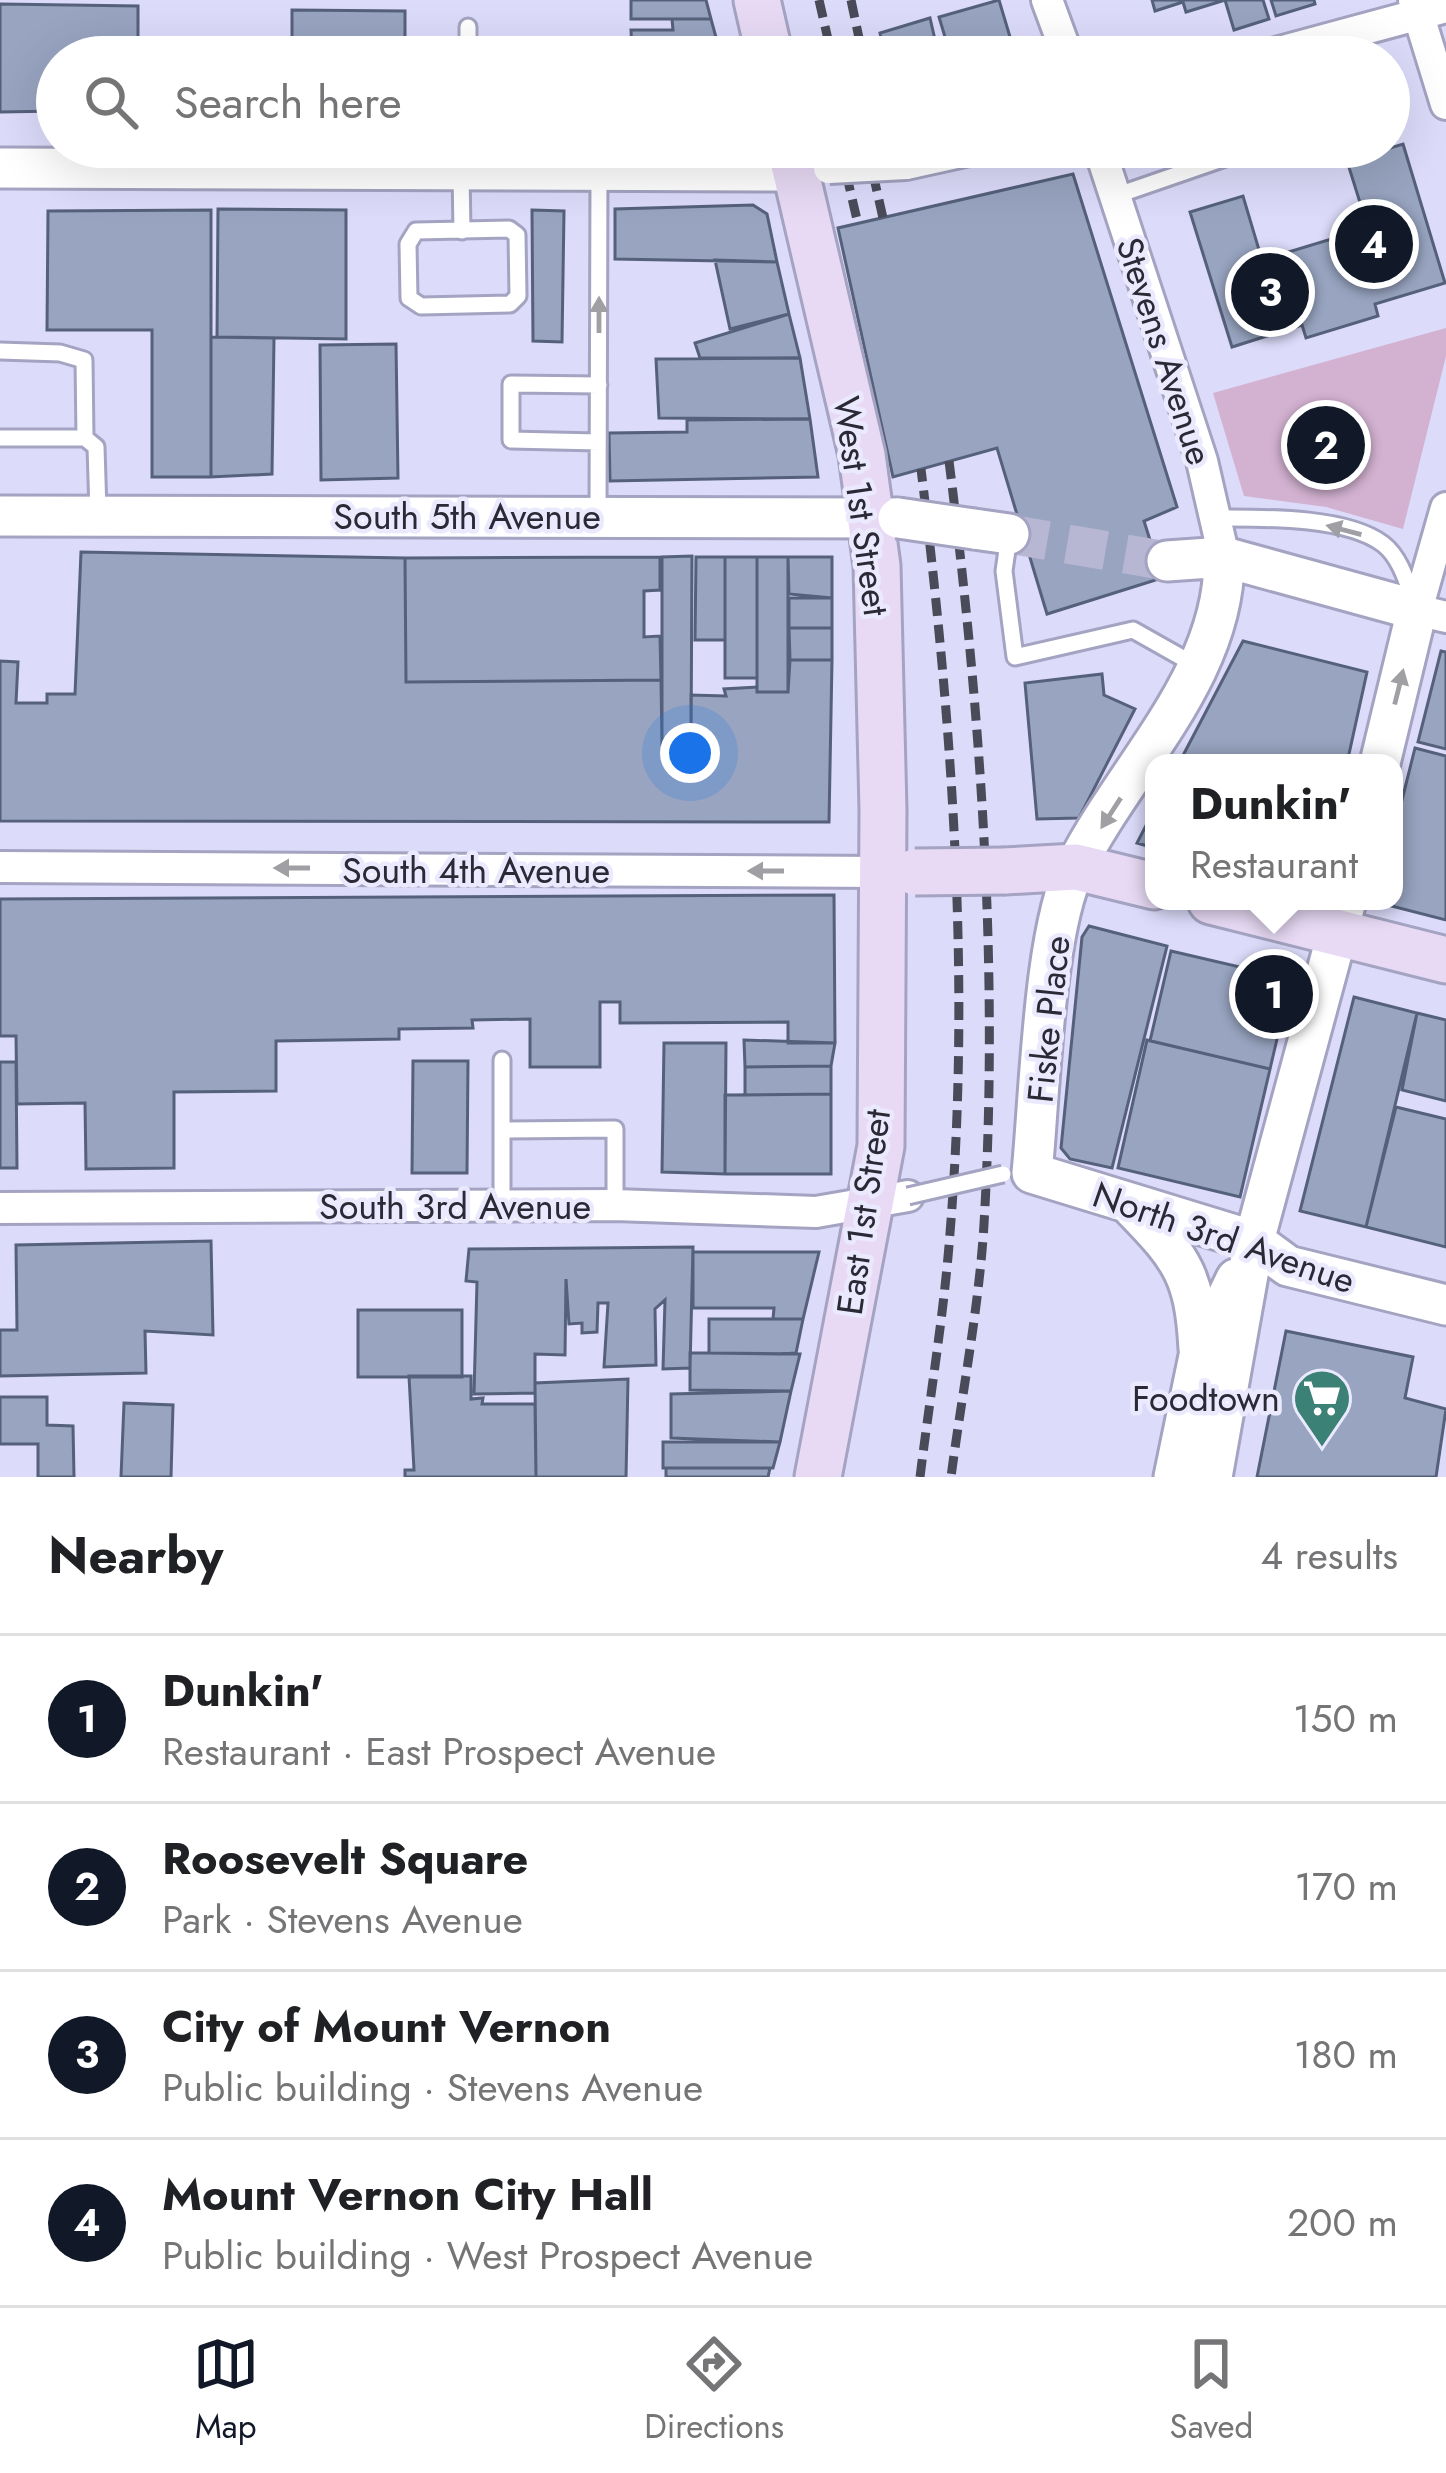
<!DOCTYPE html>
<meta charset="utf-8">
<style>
:root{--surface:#fff;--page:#f6f6f6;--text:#202124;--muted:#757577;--line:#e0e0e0;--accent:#111827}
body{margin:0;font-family:Jost,sans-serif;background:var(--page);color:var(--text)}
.you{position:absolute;left:690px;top:753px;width:42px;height:42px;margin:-30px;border:9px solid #fff;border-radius:50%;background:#1a73e8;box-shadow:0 0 0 18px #1a73e833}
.badge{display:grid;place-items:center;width:78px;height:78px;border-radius:50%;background:var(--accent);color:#fff;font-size:39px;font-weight:700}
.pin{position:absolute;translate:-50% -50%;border:6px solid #fff;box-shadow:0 3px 12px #0006}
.popup{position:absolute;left:1145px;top:754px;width:258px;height:156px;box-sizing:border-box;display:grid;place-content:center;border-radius:24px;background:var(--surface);filter:drop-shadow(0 3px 9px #0005);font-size:39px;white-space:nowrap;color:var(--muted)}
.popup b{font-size:45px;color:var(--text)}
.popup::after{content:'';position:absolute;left:50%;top:100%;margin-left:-24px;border:24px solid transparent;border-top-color:var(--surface)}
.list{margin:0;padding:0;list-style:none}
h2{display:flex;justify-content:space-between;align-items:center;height:156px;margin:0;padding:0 48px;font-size:51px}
h2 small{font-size:39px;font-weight:400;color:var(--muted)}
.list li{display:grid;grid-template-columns:78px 1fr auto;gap:36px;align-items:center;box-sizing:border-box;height:168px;padding:0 48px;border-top:3px solid var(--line)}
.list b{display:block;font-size:45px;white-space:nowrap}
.list p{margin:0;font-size:39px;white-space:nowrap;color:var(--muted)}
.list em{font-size:39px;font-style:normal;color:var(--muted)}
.icon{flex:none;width:66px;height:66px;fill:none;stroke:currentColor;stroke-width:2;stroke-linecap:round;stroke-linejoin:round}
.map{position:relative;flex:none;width:1446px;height:1477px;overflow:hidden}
.search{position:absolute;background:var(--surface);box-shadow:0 12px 48px #0002;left:36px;right:36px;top:36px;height:132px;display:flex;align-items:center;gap:30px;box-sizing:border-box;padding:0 42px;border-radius:66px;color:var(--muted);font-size:45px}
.sheet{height:828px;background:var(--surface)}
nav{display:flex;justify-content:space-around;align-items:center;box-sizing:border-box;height:168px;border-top:3px solid var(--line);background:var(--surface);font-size:33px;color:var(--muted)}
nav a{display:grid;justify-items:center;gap:6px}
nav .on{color:var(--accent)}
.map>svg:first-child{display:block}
.green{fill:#d3b2d1}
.building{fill:#98a4c0;stroke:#55617a;stroke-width:3}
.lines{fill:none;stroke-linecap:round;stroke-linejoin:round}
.tertiary-tunnel{stroke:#b8b7d3;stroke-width:39;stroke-dasharray:39 20;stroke-linecap:butt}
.service-casing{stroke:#a4a3c1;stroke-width:21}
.minor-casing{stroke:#a4a3c1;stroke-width:36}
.tertiary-casing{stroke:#a4a3c1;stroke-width:45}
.secondary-casing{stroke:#a4a3c1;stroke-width:51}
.service{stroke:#fff;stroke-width:15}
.minor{stroke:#fff;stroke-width:30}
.tertiary{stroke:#fff;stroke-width:39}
.secondary{stroke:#e8daf5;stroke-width:45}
.rail{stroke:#4b4a59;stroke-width:9;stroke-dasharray:18 9;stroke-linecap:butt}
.service-bridge-casing{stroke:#a4a3c1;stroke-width:21;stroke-linecap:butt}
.minor-bridge-casing{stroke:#a4a3c1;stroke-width:36;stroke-linecap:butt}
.tertiary-bridge-casing{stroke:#a4a3c1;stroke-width:45;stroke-linecap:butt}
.secondary-bridge-casing{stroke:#a4a3c1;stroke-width:51;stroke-linecap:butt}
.service-bridge{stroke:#fff;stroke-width:15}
.minor-bridge{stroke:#fff;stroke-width:30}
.tertiary-bridge{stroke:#fff;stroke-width:39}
.secondary-bridge{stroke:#e8daf5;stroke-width:45}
.oneway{fill:#9f9fa4}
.labels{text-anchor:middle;stroke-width:9;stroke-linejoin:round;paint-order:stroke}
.street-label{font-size:36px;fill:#2a2935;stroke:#eae9fd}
.poi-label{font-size:36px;fill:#2a2935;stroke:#eae9fd;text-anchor:end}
</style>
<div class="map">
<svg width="1446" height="1477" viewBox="0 0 1446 1477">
<rect width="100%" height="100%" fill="#dcdbfa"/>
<path class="green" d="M 1446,328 L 1446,356 L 1403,529 L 1326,507 L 1244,496 L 1213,393 Z"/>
<path class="building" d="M 631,0 L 706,0 L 711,19 L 631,19 Z
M 999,0 L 1016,57 L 951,57 L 939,17 Z
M 1152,0 L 1221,0 L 1222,1 L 1186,12 L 1183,2 L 1155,11 Z
M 1225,0 L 1263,0 L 1269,19 L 1234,30 Z
M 1271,0 L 1314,0 L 1315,4 L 1276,16 Z
M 0,4 L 138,6 L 138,57 L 57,57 L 57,111 L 0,112 Z
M 292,10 L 405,11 L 405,57 L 292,57 Z
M 930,18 L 939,57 L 885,57 L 880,33 Z
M 672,19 L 711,19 L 720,52 L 632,52 L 631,30 L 673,30 Z
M 618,52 L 720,52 L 722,57 L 618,57 Z
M 1403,144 L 1445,283 L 1375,304 L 1378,316 L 1306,338 L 1302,325 L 1232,347 L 1190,212 L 1243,196 L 1262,260 L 1368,228 L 1347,161 Z
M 1073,174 L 1177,507 L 1144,521 L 1162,578 L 1047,614 L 997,448 L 893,477 L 838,228 Z
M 753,205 L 767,214 L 777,262 L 615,259 L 615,209 Z
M 218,209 L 346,210 L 346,339 L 217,337 Z
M 211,210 L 211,477 L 152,477 L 152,330 L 47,330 L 48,211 Z
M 532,210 L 564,211 L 562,342 L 533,341 Z
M 715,260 L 777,262 L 789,314 L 730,329 Z
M 789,314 L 800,358 L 700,358 L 695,343 Z
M 211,337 L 274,338 L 272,474 L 211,477 Z
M 396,344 L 398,478 L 321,480 L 320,345 Z
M 800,358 L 810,419 L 659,418 L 656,359 Z
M 810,419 L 818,477 L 610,481 L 609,433 L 687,432 L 687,420 Z
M 81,552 L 405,558 L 406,682 L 661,680 L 662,745 L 691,745 L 691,695 L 726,696 L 724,689 L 757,687 L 757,692 L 788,692 L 790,660 L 832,660 L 829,822 L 0,821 L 0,661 L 18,662 L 16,703 L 47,703 L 47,694 L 75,694 Z
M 692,556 L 691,745 L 662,745 L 662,557 Z
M 660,557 L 660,590 L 644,591 L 644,637 L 660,636 L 661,680 L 406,682 L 405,558 Z
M 696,557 L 725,557 L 725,640 L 695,640 Z
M 725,557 L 757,557 L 757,678 L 725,678 Z
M 757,557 L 788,557 L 788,692 L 757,692 Z
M 788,557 L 832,557 L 832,598 L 789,594 Z
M 789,598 L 832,598 L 832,628 L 789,628 Z
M 789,628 L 832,628 L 832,660 L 790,660 Z
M 1243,641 L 1367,672 L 1347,763 L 1179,763 Z
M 1441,651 L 1446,652 L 1446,749 L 1418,742 Z
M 1102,674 L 1104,695 L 1135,709 L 1079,818 L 1037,819 L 1025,683 Z
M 1415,748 L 1446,756 L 1446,920 L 1376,902 L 1394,901 L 1394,832 Z
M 1154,810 L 1154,848 L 1137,843 Z
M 834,895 L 835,1043 L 788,1043 L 788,1022 L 620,1023 L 620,1002 L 600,1002 L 600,1067 L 530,1067 L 530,1019 L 472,1020 L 473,1028 L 399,1029 L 399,1039 L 276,1041 L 276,1091 L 174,1092 L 174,1168 L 86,1169 L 85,1103 L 17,1104 L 16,1036 L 0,1036 L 0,899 Z
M 1089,926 L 1167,946 L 1112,1168 L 1070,1159 L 1061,1148 L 1082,937 Z
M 1171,951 L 1291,979 L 1270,1069 L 1150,1041 Z
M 1354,997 L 1417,1013 L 1366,1227 L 1300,1211 Z
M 1417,1013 L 1446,1020 L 1446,1101 L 1402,1090 Z
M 744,1040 L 835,1043 L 831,1066 L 745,1067 Z
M 1147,1040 L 1270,1069 L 1240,1197 L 1118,1168 Z
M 664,1043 L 726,1043 L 725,1174 L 662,1172 Z
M 413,1061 L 468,1061 L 467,1173 L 412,1173 Z
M 0,1062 L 16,1062 L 17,1168 L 0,1168 Z
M 831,1066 L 831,1094 L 745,1095 L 745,1067 Z
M 831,1094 L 831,1174 L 725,1174 L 725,1095 Z
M 1396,1107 L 1446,1119 L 1446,1247 L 1366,1227 Z
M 211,1241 L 213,1335 L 145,1331 L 146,1373 L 0,1376 L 0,1330 L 17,1330 L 16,1245 Z
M 693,1247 L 690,1368 L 663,1369 L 665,1300 L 655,1309 L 656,1365 L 604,1367 L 608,1303 L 598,1303 L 597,1332 L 582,1333 L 582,1323 L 569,1324 L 566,1279 L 565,1355 L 535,1354 L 535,1393 L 474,1394 L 477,1282 L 466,1281 L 469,1249 Z
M 693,1252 L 819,1252 L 803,1319 L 773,1319 L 774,1308 L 693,1308 Z
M 358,1310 L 462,1310 L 462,1377 L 358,1377 Z
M 709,1319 L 803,1319 L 796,1353 L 780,1354 L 709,1353 Z
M 1286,1331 L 1413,1357 L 1405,1398 L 1446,1409 L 1436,1477 L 1257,1477 Z
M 690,1353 L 709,1353 L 800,1354 L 791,1391 L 690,1390 Z
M 409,1376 L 471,1376 L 471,1399 L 483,1398 L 482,1404 L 535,1404 L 536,1477 L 405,1477 L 405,1470 L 414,1470 Z
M 628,1379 L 626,1477 L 536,1477 L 535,1383 Z
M 791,1391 L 780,1442 L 671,1438 L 671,1394 Z
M 0,1397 L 47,1397 L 47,1425 L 73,1426 L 74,1477 L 38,1477 L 38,1444 L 0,1444 Z
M 124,1403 L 173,1405 L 171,1477 L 121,1477 Z
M 663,1442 L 780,1442 L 773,1468 L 663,1468 Z
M 666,1468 L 770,1468 L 768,1477 L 666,1477 Z"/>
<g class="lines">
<path class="tertiary-tunnel" d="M 1009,534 L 1167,561"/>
<g class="service-casing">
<path id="service" d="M 468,27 L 468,57
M 461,173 L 462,231
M 1115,196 L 1257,147
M 509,229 L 517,235 L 518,296 L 510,304 L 421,306 L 409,298 L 408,244 L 416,231 Z
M 0,351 L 60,353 L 84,360 L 85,438
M 0,438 L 85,438 L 96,447 L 98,512
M 598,442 L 511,440 L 511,384 L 599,385
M 598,516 L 599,171
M 1217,518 C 1261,518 1346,516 1383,544 C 1400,557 1407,582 1414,602
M 1009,536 L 1004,571 L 1015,657 L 1133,630 L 1195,665
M 502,1060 L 502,1206
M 502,1130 L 615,1129 L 615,1205"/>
</g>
<g class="minor-casing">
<path id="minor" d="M 1047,0 L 1068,57
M 1414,0 L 1446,104
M 1261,57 L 1446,7
M 1099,147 L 1202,461 L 1224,557
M 906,164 L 983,147
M 1446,508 L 1417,610 L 1446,617
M 0,867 L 883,872
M 0,1208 L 615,1205 L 816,1212 L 908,1196"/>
</g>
<g class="tertiary-casing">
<path id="tertiary" d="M 0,168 L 795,171
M 0,516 L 898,518
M 974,529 L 1009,534
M 1224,557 C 1226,674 1126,767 1076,866 C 1043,932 1040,1094 1032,1173 L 1254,1241 L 1288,1266 L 1446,1305
M 1167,561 L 1224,557 L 1417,610 L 1380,763
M 1133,1208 C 1183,1259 1195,1277 1199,1349
M 1174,1477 L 1199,1356 L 1236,1279
M 1212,1477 L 1254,1241 L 1346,901"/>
</g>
<g class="secondary-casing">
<path id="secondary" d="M 757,0 L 770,57
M 790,147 L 862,455 L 877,566 L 883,810 L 881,1146 L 818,1477
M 1005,871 L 1076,867 L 1154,886
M 1211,901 L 1446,960"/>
</g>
<use href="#service" class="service"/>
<use href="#minor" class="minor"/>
<use href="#tertiary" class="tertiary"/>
<use href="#secondary" class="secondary"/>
<path class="rail" d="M 819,0 L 832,57
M 851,0 L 863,57
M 840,147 L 858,224
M 867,147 L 883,218
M 949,461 C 981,715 999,968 984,1224 C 979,1308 962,1393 951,1477
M 920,1477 C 930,1396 944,1314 950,1233 C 971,978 952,722 921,469"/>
<g class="service-bridge-casing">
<path id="service-bridge" d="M 908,1196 L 1003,1174"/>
</g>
<g class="minor-bridge-casing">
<path id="minor-bridge" d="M 829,168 L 906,164"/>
</g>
<g class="tertiary-bridge-casing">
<path id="tertiary-bridge" d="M 898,518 L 974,529"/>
</g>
<g class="secondary-bridge-casing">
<path id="secondary-bridge" d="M 915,872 L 1005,871"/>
</g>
<use href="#service-bridge" class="service-bridge"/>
<use href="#minor-bridge" class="minor-bridge"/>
<use href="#tertiary-bridge" class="tertiary-bridge"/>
<use href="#secondary-bridge" class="secondary-bridge"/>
</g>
<defs><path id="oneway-solid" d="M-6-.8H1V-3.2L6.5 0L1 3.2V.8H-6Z" transform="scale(3)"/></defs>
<g class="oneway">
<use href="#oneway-solid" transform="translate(599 315) rotate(-90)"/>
<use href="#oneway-solid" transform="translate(1344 530) rotate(-165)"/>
<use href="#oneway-solid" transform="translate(1399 687) rotate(-76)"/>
<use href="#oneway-solid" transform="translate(1111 813) rotate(123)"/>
<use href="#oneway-solid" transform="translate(292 868) rotate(-180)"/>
<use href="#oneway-solid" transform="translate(766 871) rotate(-180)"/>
</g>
<defs>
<g id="supermarket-pin" transform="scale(3)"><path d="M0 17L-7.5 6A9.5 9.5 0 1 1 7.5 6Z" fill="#3c8176" stroke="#eae9fd"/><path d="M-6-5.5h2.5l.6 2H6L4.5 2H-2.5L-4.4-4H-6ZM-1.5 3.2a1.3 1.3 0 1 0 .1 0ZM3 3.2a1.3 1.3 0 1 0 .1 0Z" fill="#fff"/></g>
</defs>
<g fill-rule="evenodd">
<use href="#supermarket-pin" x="1322" y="1398"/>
</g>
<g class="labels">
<g class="street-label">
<text transform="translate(1165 351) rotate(72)" y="13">Stevens Avenue</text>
<text transform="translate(862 506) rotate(82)" y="13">West 1st Street</text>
<text x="467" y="529">South 5th Avenue</text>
<text x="476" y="883">South 4th Avenue</text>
<text transform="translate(1048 1019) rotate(-84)" y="13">Fiske Place</text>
<text x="455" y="1219">South 3rd Avenue</text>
<text transform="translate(863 1212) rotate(-82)" y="13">East 1st Street</text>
<text transform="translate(1224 1237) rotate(19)" y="13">North 3rd Avenue</text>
</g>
<g class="poi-label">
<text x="1280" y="1411">Foodtown</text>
</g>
</g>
</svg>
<div class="you"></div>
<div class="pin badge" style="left:1274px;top:994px">1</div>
<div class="popup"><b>Dunkin'</b>Restaurant</div>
<div class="pin badge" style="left:1326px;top:445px">2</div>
<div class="pin badge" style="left:1270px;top:292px">3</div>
<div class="pin badge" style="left:1374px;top:244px">4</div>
<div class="search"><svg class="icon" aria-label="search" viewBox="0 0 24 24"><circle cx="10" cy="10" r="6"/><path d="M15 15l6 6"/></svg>Search here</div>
</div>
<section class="sheet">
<h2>Nearby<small>4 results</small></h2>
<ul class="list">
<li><span class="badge">1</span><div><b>Dunkin'</b><p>Restaurant · East Prospect Avenue</p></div><em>150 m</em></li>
<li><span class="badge">2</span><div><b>Roosevelt Square</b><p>Park · Stevens Avenue</p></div><em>170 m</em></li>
<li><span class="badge">3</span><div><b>City of Mount Vernon</b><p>Public building · Stevens Avenue</p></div><em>180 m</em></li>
<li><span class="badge">4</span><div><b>Mount Vernon City Hall</b><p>Public building · West Prospect Avenue</p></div><em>200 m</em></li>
</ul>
</section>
<nav>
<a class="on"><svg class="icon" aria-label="map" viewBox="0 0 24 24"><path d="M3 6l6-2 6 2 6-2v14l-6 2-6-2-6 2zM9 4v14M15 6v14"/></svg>Map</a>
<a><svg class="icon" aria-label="directions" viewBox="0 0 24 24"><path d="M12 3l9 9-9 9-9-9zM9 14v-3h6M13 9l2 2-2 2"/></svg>Directions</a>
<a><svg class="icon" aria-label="saved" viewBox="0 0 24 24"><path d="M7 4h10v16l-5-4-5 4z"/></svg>Saved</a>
</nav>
